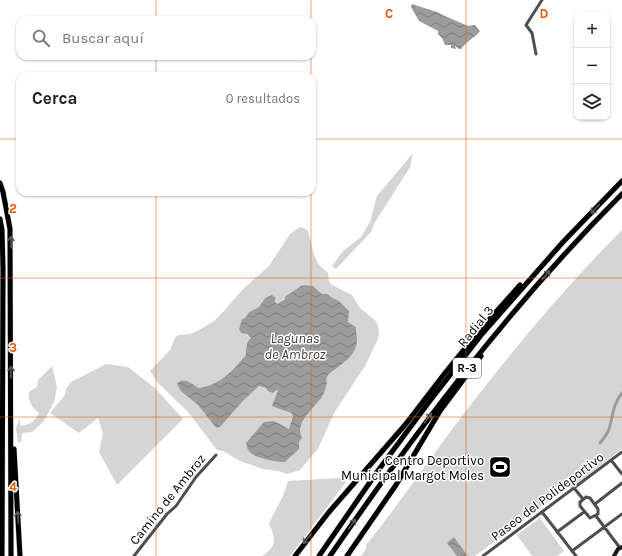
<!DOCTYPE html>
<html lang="es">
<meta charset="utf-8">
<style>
:root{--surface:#fff;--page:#f6f6f6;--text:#202124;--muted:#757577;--line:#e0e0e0}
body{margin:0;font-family:Karla,sans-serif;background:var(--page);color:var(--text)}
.controls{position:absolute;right:12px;top:12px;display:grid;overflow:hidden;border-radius:8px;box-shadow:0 1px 3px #0004}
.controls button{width:36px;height:36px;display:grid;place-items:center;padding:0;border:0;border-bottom:1px solid var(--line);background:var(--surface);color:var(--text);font:20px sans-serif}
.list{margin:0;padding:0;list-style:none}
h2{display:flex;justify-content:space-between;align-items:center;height:52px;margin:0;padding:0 16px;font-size:17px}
h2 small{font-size:13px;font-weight:400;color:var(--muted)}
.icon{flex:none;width:22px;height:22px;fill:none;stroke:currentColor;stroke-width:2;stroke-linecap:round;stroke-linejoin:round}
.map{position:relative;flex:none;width:622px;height:556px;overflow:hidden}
.search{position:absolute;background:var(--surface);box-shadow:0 1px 3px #0004;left:16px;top:16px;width:300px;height:44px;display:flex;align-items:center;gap:10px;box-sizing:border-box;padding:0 14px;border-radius:12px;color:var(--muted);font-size:15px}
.panel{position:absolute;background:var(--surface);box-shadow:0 1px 3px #0004;left:16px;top:72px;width:300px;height:124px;border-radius:12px}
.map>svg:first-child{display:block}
.green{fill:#d5d5d5;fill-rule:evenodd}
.water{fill:url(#water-waves)}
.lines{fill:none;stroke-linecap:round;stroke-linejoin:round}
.canal{stroke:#9c9c9c;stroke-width:3}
.highway-casing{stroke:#dbdbdb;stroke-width:6}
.street{stroke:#4e4e4e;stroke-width:3}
.secondary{stroke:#1b1b1b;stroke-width:4}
.highway{stroke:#000;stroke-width:5}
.oneway{stroke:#595959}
.grid{fill:none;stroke:#e8590c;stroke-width:1;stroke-opacity:0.55}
.labels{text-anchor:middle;stroke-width:3;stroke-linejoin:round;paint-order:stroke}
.shield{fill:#fff;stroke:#4c4c4c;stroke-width:1}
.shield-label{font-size:12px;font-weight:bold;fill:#000}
.street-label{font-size:13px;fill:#000;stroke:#fff}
.poi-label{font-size:13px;fill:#000;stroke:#fff;text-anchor:end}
.water-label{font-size:14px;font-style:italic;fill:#3d3d3d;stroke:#fff}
.grid-label{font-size:13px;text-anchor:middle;font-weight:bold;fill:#e8590c;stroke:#fff;stroke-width:3;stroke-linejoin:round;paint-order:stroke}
</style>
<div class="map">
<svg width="622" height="556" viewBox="0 0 622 556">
<defs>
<pattern id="water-waves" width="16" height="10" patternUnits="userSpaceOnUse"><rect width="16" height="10" fill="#9c9c9c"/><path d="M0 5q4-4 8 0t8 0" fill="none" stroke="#7d7d7d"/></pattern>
</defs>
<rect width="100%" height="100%" fill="#fff"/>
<path class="green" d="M 413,153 L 410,167 L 374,224 L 371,232 L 336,269 L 332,266 L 343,251 L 361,237 L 370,222 L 377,196 Z
M 300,227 L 304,228 L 308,231 L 314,255 L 319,265 L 328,273 L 329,281 L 332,285 L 352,295 L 360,308 L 376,321 L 378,326 L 379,334 L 377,341 L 365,366 L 334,413 L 318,449 L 300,470 L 287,474 L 278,471 L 263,469 L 240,461 L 223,451 L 217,450 L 188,412 L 157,382 L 150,371 L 170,350 L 175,338 L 178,335 L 190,334 L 199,330 L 214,321 L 223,312 L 244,288 L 269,266 L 290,234 ZM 305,285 L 313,286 L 322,294 L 327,294 L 331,297 L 339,301 L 348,322 L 356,327 L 357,340 L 345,362 L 328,375 L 301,425 L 299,442 L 268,459 L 253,454 L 248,450 L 274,421 L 289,430 L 293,416 L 291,413 L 277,407 L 278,390 L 275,391 L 259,386 L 243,401 L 220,427 L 216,428 L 198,405 L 177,384 C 183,375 192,384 199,388 C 220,385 232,370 246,355 C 246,348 246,342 251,338 L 239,329 L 242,319 L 245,318 L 249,312 L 259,307 L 265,298 L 270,297 L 276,298 L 276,304 L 277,304 L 285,298 L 285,297 Z
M 622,230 L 622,449 L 573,487 L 569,488 L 568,486 L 475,556 L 361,556 L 366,549 L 366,545 C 400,503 430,458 462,416 C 512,351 564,288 622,230 Z
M 106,364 L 128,367 L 156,389 L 183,419 L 117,485 L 99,452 L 103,433 L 98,418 L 79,433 L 50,413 L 65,395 L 66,389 L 71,382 Z
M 52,366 L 57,387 L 54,402 L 44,421 L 32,432 L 22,433 L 21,442 L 18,442 L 16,429 L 19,419 L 21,426 C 31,424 34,422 39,413 C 32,407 28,402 29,392 L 37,387 L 38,380 Z
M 340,478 L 346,482 L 290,556 L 262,556 C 278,546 275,538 269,523 L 283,496 L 288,481 Z
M 540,518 L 564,551 L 557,556 L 532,556 L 517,535 Z"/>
<path class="water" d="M 412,4 L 437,12 L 445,16 L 468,26 L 475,25 L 480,31 C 474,39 466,41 461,49 L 459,49 L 455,46 L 456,49 L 451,48 L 451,45 L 445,45 L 442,38 L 438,34 L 438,31 L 419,21 L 411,7 Z
M 305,285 L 313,286 L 322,294 L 327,294 L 331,297 L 339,301 L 349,311 L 348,322 L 356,327 C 356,331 357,336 357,340 C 357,356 339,366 328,375 L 326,380 L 327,383 C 326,386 325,391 323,395 C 316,407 294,422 302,438 L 299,442 L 299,449 L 285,462 C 276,462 253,458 248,450 C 247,448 247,445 246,443 L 264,422 L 274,421 L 289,429 L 293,416 L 291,413 L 272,406 L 278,390 L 275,391 L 273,393 L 268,391 L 266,388 L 259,386 L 243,401 L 220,427 L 216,428 L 198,405 L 181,391 L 177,384 C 183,375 192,384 199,388 C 220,385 233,370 246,355 C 246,348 246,342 251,338 L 247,334 L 241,333 L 239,329 L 242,319 L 245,318 L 249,312 L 259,307 L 265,298 L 272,295 L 276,298 L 275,301 L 277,304 L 285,299 L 285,297 L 301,286 Z
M 454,537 L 467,555 L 466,556 L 457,556 L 447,543 Z"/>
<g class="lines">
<path class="canal" d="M 600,443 C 603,439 607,435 609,429 C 613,416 613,404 622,393"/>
<g class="highway-casing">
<path id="highway" d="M 0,183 L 3,192 L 10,229 L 11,556
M 0,219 L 2,230 L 3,268 L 2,556
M 14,449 L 20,556
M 295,556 L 329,512 L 405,425 L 445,373 L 479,331 L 520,285
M 319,556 L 377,472 L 429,402 L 482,334 L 563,242 L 622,181
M 330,556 C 418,428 512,304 622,194
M 347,556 L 396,485 L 440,411 L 481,356"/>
</g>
<path class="street" d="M 536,54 L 532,33 L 526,25 L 542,0
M 611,460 L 622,474
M 574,488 L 583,499
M 586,497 L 590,498 L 598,509 L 598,514 L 590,518 L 580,506 L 580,502 Z
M 595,504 L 622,483
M 542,512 L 576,556
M 596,516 L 620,548
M 557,532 L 584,512
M 572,551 L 622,514
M 134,556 L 167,514 L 176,506 L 196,477 L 216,455
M 483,556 L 622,452"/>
<path class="secondary" d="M 614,556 L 618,549 L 622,547"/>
<use href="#highway" class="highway"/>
</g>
<defs><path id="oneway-shaft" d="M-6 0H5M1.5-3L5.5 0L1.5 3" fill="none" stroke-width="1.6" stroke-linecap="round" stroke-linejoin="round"/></defs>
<g class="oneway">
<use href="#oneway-shaft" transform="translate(595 209) rotate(134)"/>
<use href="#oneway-shaft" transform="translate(11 242) rotate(-91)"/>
<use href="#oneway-shaft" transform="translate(546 275) rotate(-49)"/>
<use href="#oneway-shaft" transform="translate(11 372) rotate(-90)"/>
<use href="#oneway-shaft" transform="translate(428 418) rotate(-54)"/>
<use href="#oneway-shaft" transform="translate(18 517) rotate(-95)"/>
<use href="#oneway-shaft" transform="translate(352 524) rotate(-55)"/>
<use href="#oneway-shaft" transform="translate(307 539) rotate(128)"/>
</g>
<path class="grid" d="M 156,0 L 156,20M 311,0 L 311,20M 466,0 L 466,556M 156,56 L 156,76M 311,56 L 311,76M 0,139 L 20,139M 312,139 L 622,139M 156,192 L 156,556M 311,192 L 311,556M 0,278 L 622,278M 0,417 L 622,417"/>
<defs>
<g id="stadium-square" transform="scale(1.15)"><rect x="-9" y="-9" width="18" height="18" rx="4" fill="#000" stroke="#fff"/><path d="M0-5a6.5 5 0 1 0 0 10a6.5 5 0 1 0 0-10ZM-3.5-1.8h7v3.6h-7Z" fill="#fff"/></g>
</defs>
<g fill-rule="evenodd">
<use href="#stadium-square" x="500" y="467"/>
</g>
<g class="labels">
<rect class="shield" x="453" y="358" width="28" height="20" rx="3"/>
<g class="shield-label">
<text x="467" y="372">R-3</text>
</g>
<g class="street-label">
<text transform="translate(475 326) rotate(-51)" y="5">Radial 3</text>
<text transform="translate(547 496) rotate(-37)" y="5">Paseo del Polideportivo</text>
<text transform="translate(167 499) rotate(-51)" y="5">Camino de Ambroz</text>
</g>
<g class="poi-label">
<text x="484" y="465">Centro Deportivo<tspan x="484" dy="15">Municipal Margot Moles</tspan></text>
</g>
<g class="water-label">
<text x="295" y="343">Lagunas<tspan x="295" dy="16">de Ambroz</tspan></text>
</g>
</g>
<g class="grid-label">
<text x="389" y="18">C</text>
<text x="544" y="18">D</text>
<text x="13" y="213">2</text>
<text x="13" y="352">3</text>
<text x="13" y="491">4</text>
</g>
</svg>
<div class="controls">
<button>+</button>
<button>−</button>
<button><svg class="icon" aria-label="layers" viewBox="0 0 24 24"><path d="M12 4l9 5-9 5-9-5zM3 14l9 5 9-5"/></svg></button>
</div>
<div class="search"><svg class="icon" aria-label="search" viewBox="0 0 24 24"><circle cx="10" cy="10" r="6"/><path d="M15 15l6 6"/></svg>Buscar aquí</div>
<section class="panel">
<h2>Cerca<small>0 resultados</small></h2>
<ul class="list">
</ul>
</section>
</div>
